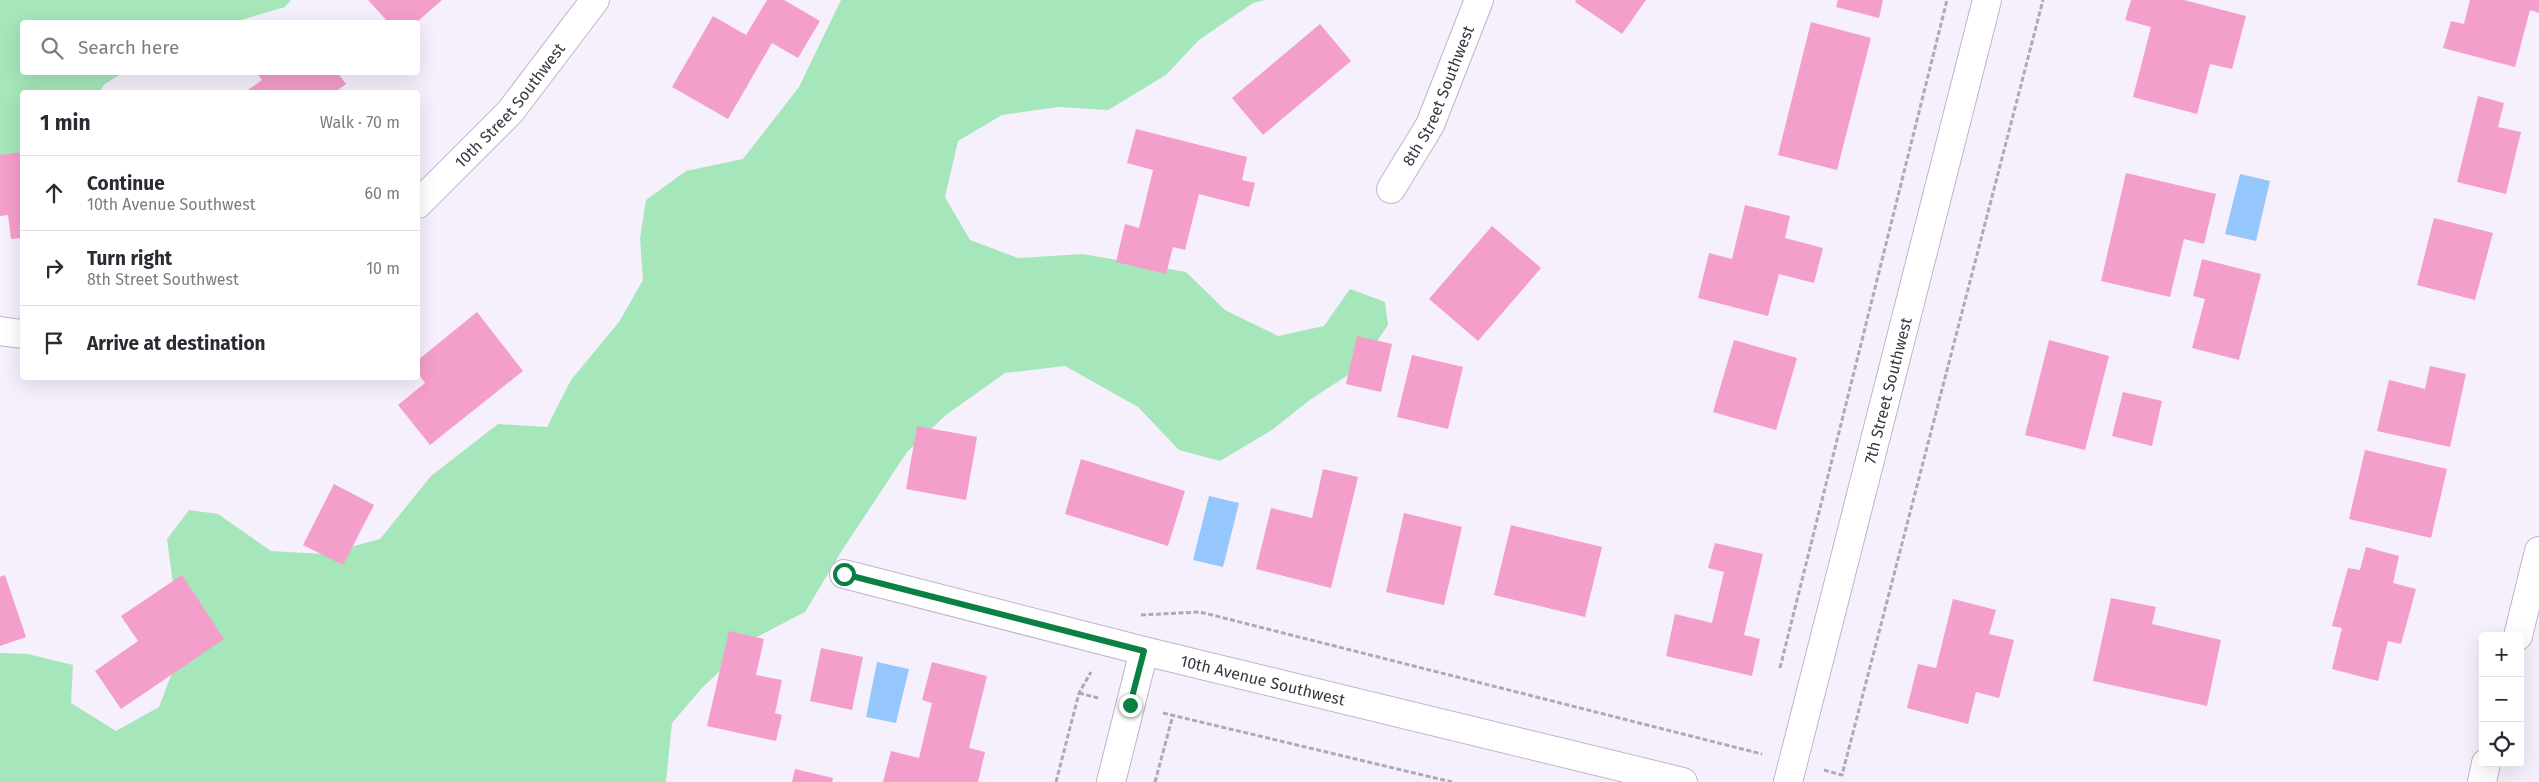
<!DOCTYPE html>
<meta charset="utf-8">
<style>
:root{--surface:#fff;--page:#f7f7f7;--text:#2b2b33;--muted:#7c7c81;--line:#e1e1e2}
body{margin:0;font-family:"Fira Sans",sans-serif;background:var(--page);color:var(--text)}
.controls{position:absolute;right:15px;bottom:15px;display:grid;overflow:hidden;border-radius:5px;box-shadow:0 5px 20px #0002}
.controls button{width:45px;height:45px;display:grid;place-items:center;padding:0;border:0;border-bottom:1px solid var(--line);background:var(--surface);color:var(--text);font:25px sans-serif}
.stop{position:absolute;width:15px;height:15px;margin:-11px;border:4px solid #0b8043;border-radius:50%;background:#fff}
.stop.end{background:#0b8043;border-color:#fff;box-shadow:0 1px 5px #0008}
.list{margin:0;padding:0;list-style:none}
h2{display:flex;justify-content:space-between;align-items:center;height:65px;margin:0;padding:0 20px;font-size:21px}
h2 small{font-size:16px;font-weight:400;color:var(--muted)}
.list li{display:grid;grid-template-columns:32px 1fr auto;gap:15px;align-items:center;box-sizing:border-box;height:75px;padding:0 20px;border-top:1px solid var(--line)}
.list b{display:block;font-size:19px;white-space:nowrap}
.list p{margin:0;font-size:16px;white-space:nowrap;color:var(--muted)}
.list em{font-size:16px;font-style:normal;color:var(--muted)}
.icon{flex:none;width:28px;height:28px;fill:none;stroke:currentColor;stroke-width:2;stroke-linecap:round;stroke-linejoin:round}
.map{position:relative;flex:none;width:2539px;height:782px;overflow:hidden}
.search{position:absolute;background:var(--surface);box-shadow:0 5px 20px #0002;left:20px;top:20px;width:400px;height:55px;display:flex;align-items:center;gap:12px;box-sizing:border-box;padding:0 18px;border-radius:5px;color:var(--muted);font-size:19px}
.panel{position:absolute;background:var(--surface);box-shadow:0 5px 20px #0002;left:20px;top:90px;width:400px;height:290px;border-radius:5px}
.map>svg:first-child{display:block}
.green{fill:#a5e7ba}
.water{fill:#95c7fc}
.building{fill:#f49ecb}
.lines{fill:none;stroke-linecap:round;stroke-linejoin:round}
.street-casing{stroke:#c1b2ce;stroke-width:30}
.secondary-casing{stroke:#c1b2ce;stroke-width:30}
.path{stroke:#afa9b5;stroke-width:3;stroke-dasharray:5 2.5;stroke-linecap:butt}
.street{stroke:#fff;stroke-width:28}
.secondary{stroke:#fff;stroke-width:28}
.route{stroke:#0b8043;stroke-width:6}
.labels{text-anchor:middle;stroke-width:4;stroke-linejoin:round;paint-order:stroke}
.street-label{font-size:16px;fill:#3c3642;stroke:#fff}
</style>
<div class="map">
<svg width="2539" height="782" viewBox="0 0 2539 782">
<rect width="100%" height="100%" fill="#f6f0fc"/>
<path class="green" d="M 0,0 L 291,0 L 285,7 L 234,22 L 22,22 L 22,72 L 122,73 L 105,84 L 99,92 L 22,92 L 22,153 L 0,162 Z
M 841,0 L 1265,0 L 1253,3 L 1199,40 L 1166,75 L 1108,110 L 1058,107 L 1002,115 L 958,141 L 945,197 L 970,240 L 1018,258 L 1083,254 L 1186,272 L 1225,310 L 1278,336 L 1324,326 L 1350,289 L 1385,302 L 1388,325 L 1359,368 L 1311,399 L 1272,430 L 1220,461 L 1179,450 L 1138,407 L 1065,366 L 1005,373 L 946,415 L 907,452 L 841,552 L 805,612 L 753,639 L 702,688 L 672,723 L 666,782 L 0,782 L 0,653 L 28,654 L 73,665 L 71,703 L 116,731 L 159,707 L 177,660 L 176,607 L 167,539 L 189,510 L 218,514 L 271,551 L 324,554 L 380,539 L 431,476 L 498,424 L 547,427 L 571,380 L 619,322 L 643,280 L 640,238 L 646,200 L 686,171 L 743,159 L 799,87 Z"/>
<path class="water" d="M 2240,174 L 2270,181 L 2256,241 L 2225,234 Z
M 1209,496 L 1239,503 L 1223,567 L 1193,560 Z
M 877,662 L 909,669 L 896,723 L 866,717 Z"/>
<path class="building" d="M 368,0 L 442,0 L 417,22 L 388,22 Z
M 767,0 L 784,0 L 820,21 L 798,58 L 772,43 L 728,119 L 672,87 L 713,16 L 746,35 Z
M 1576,0 L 1646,0 L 1622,34 L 1575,2 Z
M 1838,0 L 1883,0 L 1879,18 L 1836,7 Z
M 2131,0 L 2184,0 L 2246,16 L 2232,69 L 2210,64 L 2197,114 L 2133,97 L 2151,27 L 2125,20 Z
M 2470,0 L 2539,0 L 2539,13 L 2530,10 L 2515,67 L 2443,48 L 2451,21 L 2464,24 Z
M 1811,22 L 1871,38 L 1837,170 L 1778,155 Z
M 1320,24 L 1351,61 L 1263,135 L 1232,98 Z
M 256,72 L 337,72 L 346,84 L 335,92 L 245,92 L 262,80 Z
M 2478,96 L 2504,103 L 2498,127 L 2521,132 L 2506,194 L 2457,182 Z
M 1136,129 L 1247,157 L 1242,180 L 1255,183 L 1249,207 L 1199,194 L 1185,250 L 1173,247 L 1166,274 L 1116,262 L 1125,224 L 1139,228 L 1153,170 L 1127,163 Z
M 22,152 L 22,238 L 11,239 L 8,215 L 0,216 L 0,155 Z
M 2126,173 L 2216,194 L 2204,244 L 2184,239 L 2170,297 L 2101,281 Z
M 1745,205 L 1790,216 L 1785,238 L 1823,248 L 1814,283 L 1779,274 L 1768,316 L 1698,298 L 1709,253 L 1732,259 Z
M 2434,218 L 2493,233 L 2475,300 L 2417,285 Z
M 1492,226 L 1541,268 L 1478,341 L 1429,299 Z
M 2202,259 L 2261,274 L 2239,360 L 2192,348 L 2205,299 L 2193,296 Z
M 477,312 L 523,371 L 430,445 L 398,405 L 425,383 L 418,373 L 418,360 Z
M 1357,336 L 1392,344 L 1381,392 L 1346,384 Z
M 1734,340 L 1797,358 L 1776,430 L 1713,412 Z
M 2049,340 L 2109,356 L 2085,450 L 2025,435 Z
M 1412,355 L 1463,367 L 1448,429 L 1397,417 Z
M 2430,366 L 2466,374 L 2450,447 L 2377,431 L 2389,380 L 2425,389 Z
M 2123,392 L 2162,401 L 2152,446 L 2112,436 Z
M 917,426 L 977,437 L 966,500 L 906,489 Z
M 2365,450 L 2447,469 L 2431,538 L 2349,519 Z
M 1081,459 L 1185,491 L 1168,546 L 1065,514 Z
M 1323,469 L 1358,477 L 1331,588 L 1256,569 L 1271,508 L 1312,518 Z
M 334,484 L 374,505 L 343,565 L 303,545 Z
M 1404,513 L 1462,527 L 1444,605 L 1386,592 Z
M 1511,525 L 1602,547 L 1585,617 L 1494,595 Z
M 1715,543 L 1763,554 L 1744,635 L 1760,639 L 1752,676 L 1666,656 L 1675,614 L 1712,623 L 1724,572 L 1708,568 Z
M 2366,547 L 2399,556 L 2393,583 L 2416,589 L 2401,644 L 2388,641 L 2378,681 L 2332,669 L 2342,628 L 2332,626 L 2348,568 L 2360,570 Z
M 5,575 L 26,637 L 0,646 L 0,577 Z
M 182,575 L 224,639 L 121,709 L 95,671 L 138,641 L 121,616 Z
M 2111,598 L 2156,607 L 2152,624 L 2221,640 L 2207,706 L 2093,681 Z
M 1953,599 L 1996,610 L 1989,634 L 2014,640 L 1999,698 L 1976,692 L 1968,724 L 1907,708 L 1918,664 L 1936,668 Z
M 729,631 L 764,639 L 756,675 L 782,680 L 775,713 L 782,715 L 776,741 L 707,726 Z
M 821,648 L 863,657 L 852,710 L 810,701 Z
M 932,662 L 987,676 L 969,748 L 985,752 L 978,782 L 883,782 L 891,751 L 919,758 L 932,703 L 922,700 Z
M 795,769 L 833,778 L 832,782 L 792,782 Z"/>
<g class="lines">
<g class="street-casing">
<g id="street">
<path id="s1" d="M 1391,189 L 1430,125 L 1479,0"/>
<path id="s2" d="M 418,204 L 510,112 L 595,0"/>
<path d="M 0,331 L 22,334"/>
<path id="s3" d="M 844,574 L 1144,651 L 1683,782"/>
<path d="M 1111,782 L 1144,651"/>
<path id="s4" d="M 1788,782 L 1987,0"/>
</g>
</g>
<g class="secondary-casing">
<path id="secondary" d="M 2518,636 L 2539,551
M 2482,782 L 2486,763"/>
</g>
<path class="path" d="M 1141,615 L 1200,612 L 1762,754
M 1780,668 L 1947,0
M 1079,693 L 1098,698
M 1163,713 L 1452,782
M 1824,770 L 1842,775 L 2043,0
M 1056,782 L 1079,693 L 1091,672
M 1155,782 L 1173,715"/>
<use href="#street" class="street"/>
<use href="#secondary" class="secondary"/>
</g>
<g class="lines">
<path class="route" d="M 844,574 L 1144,651 L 1130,705"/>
</g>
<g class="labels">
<g class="street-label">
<text dy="6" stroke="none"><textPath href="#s1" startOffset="105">8th Street Southwest</textPath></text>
<text dy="6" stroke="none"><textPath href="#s2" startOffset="135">10th Street Southwest</textPath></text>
<text dy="6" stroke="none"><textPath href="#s4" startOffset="404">7th Street Southwest</textPath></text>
<text dy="6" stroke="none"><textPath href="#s3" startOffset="432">10th Avenue Southwest</textPath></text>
</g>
</g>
</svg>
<div class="controls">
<button>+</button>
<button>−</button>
<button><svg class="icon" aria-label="locate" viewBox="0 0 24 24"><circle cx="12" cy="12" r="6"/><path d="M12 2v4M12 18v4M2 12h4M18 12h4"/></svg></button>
</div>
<div class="stop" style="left:844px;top:574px"></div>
<div class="stop end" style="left:1130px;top:705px"></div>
<div class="search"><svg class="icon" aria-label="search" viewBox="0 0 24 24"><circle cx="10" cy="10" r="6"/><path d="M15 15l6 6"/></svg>Search here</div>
<section class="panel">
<h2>1 min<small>Walk · 70 m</small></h2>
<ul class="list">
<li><svg class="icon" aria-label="ahead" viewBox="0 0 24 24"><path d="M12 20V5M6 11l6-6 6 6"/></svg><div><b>Continue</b><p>10th Avenue Southwest</p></div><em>60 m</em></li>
<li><svg class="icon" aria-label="right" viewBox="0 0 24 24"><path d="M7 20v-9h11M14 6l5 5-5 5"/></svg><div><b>Turn right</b><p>8th Street Southwest</p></div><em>10 m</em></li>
<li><svg class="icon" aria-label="arrive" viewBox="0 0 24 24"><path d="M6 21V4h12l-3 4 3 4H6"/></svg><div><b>Arrive at destination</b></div></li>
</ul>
</section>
</div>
